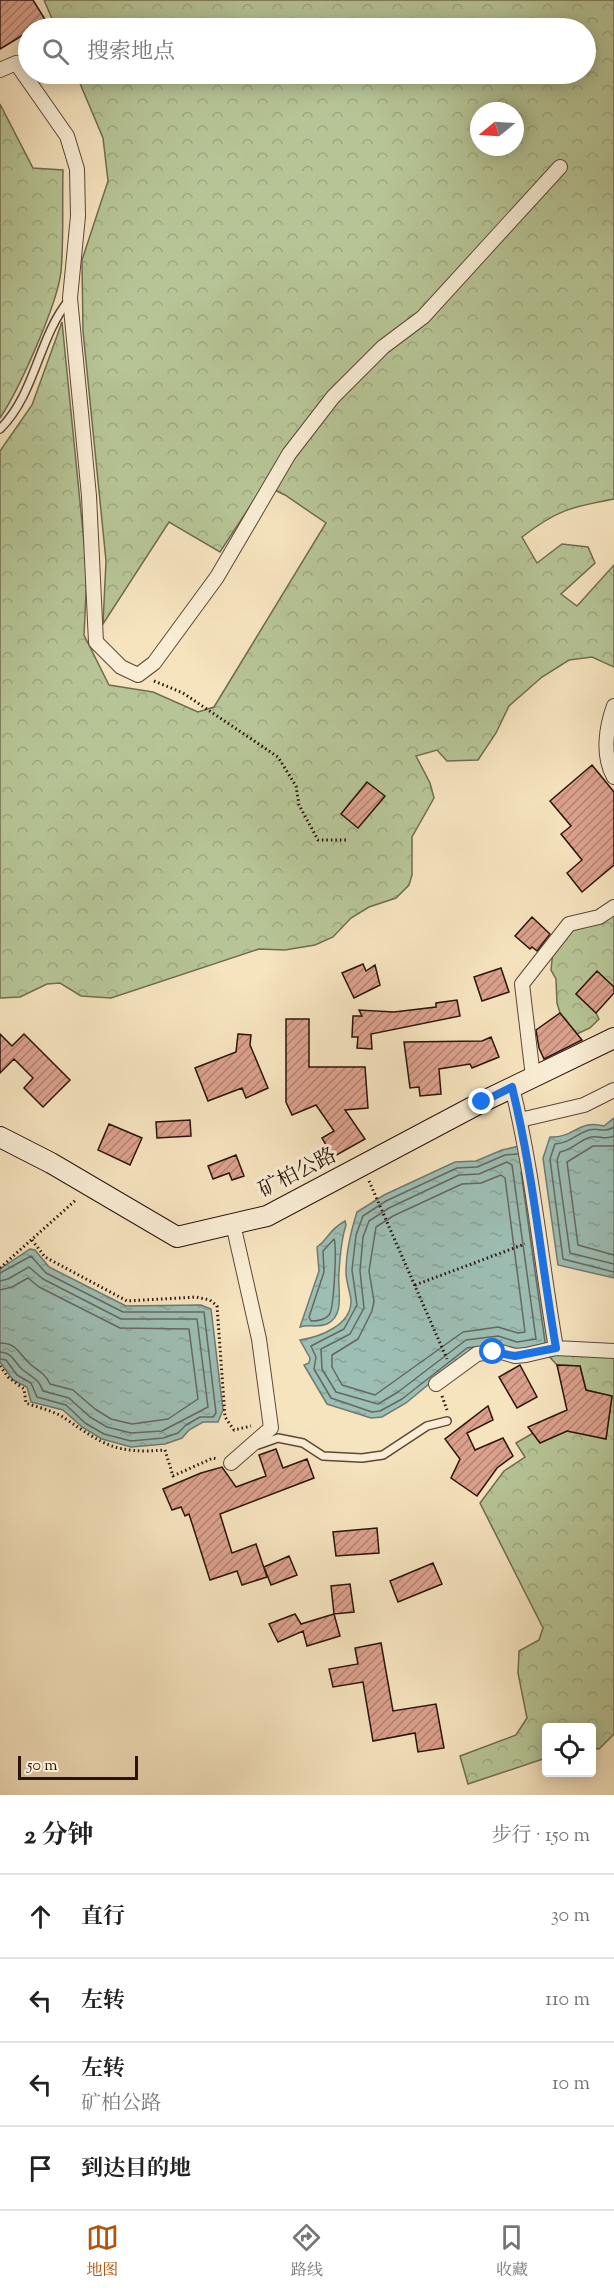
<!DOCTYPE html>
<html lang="zh">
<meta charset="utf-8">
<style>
:root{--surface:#fff;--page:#f2f2f2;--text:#222;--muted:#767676;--line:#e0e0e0;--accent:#b45309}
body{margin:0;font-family:"Sorts Mill Goudy","Noto Serif SC",serif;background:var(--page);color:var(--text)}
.controls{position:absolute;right:18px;bottom:18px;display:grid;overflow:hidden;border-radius:6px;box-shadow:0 3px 15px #0003}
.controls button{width:54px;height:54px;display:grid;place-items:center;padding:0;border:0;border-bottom:2px solid var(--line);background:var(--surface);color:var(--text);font:30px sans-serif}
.compass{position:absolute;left:470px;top:102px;width:54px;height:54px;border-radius:50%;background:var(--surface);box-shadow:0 3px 15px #0003;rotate:252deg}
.scale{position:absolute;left:18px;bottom:15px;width:120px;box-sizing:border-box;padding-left:6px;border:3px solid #2a130b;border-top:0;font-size:16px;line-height:21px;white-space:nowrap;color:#2a130b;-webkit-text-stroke:4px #f9edd5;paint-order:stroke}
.stop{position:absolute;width:18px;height:18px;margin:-14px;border:4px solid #1a73e8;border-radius:50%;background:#fff}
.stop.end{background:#1a73e8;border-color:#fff;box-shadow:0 2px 6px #0008}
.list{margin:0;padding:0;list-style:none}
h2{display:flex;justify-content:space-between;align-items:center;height:78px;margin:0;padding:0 24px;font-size:26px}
h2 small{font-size:20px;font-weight:400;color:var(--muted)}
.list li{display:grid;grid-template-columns:39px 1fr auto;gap:18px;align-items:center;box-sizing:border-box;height:84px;padding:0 24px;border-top:2px solid var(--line)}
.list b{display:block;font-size:22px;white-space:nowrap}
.list p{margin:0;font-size:20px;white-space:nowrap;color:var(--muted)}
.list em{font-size:20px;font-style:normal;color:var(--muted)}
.icon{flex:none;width:33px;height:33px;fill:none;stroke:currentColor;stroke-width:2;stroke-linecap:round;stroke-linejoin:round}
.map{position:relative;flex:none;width:614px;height:1795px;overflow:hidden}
.search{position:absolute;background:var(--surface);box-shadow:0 3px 15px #0003;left:18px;right:18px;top:18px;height:66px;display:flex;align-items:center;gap:15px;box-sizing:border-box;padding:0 21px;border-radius:33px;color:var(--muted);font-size:22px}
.sheet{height:414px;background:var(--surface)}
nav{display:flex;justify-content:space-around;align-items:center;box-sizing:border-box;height:84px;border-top:2px solid var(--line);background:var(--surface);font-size:16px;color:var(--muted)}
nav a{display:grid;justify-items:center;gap:3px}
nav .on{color:var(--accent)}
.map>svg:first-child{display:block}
.forest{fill:url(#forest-crowns);stroke:#706c50;stroke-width:1.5;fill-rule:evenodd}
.water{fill:url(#water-ripples);stroke:#6f7a70;stroke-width:1.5}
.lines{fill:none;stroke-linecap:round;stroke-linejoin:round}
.shore{stroke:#646860;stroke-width:1.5}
.building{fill:url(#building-hatch);stroke:#2a130b;stroke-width:1.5}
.lane-casing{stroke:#5d4738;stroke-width:10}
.street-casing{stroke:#5d4738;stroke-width:16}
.secondary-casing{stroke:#2a130b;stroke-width:22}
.path{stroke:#2a130b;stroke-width:3;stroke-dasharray:1.5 3;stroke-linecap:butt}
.lane{stroke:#f9edd5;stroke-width:7}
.street{stroke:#f9edd5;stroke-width:14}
.secondary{stroke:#f9edd5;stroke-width:20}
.route{stroke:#1a73e8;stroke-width:8}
.labels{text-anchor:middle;stroke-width:6;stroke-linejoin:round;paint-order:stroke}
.street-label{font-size:21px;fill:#2a130b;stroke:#f9edd5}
</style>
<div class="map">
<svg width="614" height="1795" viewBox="0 0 614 1795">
<defs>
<pattern id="forest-crowns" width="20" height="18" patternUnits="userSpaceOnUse" patternTransform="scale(1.5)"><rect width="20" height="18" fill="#b7c596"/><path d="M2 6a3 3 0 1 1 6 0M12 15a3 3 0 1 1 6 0" fill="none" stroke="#9ea880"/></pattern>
<pattern id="water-ripples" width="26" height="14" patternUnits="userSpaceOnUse" patternTransform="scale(1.5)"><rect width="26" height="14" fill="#9dbeb4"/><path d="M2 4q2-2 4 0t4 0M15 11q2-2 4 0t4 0" fill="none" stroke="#87a299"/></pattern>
<pattern id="building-hatch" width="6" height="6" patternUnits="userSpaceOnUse" patternTransform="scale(1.5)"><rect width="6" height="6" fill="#dca18d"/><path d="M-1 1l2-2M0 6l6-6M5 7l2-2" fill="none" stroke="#b38271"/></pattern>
</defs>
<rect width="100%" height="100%" fill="#f6e4bf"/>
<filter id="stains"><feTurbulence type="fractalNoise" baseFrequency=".00333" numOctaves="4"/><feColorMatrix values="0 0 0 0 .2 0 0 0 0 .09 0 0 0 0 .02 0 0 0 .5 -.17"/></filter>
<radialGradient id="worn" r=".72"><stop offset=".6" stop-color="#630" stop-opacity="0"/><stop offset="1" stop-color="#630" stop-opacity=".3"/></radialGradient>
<path class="forest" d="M 44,0 L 614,0 L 614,499 C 571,507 557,510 522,537 L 537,563 L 562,544 L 588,547 L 595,563 L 561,594 L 577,606 L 614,565 L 614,667 L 592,657 L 569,660 L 542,677 L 509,706 L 496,733 L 478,760 L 447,761 L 437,750 L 416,756 L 430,783 L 434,798 L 412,837 L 412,875 L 409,885 L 396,898 L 369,907 L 351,918 L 333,937 L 315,945 L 285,950 L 259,949 L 111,998 L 81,996 L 60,983 L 47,984 L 20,997 L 0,998 L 0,451 L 32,405 L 62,322 L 87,572 L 84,635 L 109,685 L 153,692 L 198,712 L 214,707 L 326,523 L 285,495 L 264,485 L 220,552 L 169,522 L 103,624 L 106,561 L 83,331 L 82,260 L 108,181 L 103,138 L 76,74 L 586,74 L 586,28 L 56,28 ZM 479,111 L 515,111 L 515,147 L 479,147 Z
M 0,104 L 33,168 L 63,170 C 62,204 64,239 61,272 C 57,305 19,390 0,418 Z
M 614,907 L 614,987 L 597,972 L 576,994 L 596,1013 L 599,1019 L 590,1028 L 577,1034 L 560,1013 L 557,1003 L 556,979 L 551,970 L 554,941 L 561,932 Z
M 544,1351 L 614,1357 L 614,1734 L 599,1749 L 592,1748 L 592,1728 L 546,1728 L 546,1758 L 468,1784 L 460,1756 L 516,1735 L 527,1718 L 518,1673 L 519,1651 L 539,1640 L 543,1628 L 480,1503 L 504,1471 L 525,1457 L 516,1443 L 533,1433 L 540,1442 L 567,1431 L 606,1438 L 612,1396 L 586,1390 L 580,1366 L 557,1365 Z"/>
<path class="water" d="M 614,1118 L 614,1278 L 558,1265 L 543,1158 L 550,1137 C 575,1138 578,1119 604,1126 Z
M 524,1145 L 551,1346 L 544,1351 L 498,1349 L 440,1375 L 406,1403 L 382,1417 L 371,1418 L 327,1404 L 304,1365 L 309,1363 L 310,1358 L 300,1340 C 320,1337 352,1325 351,1300 C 350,1291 346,1282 346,1272 C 346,1252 351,1231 357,1212 L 384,1195 L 455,1162 L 476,1161 L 502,1150 Z
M 345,1221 L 346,1225 C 341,1240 340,1256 339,1272 C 337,1288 346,1315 327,1324 C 317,1328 309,1324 300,1327 L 319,1271 L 317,1247 C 329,1239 327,1231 345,1221 Z
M 30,1249 L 35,1250 L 49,1267 L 126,1306 L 201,1305 L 211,1309 L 223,1410 L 218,1422 L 203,1422 L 189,1430 L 182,1438 L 165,1444 L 131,1447 L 102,1439 L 82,1427 L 63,1410 L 31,1402 L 27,1387 L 13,1380 L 0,1362 L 0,1269 Z"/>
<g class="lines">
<path class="shore" d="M 614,1127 C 603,1134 597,1126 586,1131 C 574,1136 569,1143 555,1144 L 550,1159 L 563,1259 L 614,1272
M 614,1136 C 605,1141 599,1135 591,1137 C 579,1140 573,1150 560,1152 L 557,1160 L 570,1253 L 614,1264
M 614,1146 L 593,1146 L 567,1162 L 578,1245 L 614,1255
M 507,1162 L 512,1165 L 536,1339 L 517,1342 L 498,1336 L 466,1340 L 398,1392 L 378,1404 L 336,1392 L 322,1369 L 321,1349 L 350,1334 L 364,1308 L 360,1271 L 363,1237 L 369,1221 L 389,1208 L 459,1175 L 479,1174 Z
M 521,1172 L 545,1342
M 501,1175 L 505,1178 L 525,1332 L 518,1333 L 498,1327 L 463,1332 L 375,1395 L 342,1385 L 332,1367 L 332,1355 L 358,1339 L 372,1311 L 374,1301 L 369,1271 L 376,1227 L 393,1216 L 462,1184 L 481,1183 Z
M 334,1239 C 337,1246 334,1310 329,1315 C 325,1320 317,1321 311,1321 L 309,1317 L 324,1272 L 323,1251 Z
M 0,1273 L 31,1256 L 46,1273 L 123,1312 L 204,1312 L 216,1413 L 213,1417 L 200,1417 L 186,1425 L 178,1433 L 163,1438 L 131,1441 L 104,1434 L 85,1423 L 66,1405 L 37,1397 L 31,1383 L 17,1375 L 6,1360 L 0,1359
M 0,1281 L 8,1279 L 29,1267 L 43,1279 L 121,1319 L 197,1319 L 208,1407 L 162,1431 L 131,1433 L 107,1427 L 90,1417 L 69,1398 L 43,1391 C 38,1378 33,1378 23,1370 C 14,1363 14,1353 0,1352
M 0,1290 L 12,1287 L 28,1278 L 39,1287 L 120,1328 L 189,1329 L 198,1399 L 168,1419 L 132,1424 L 111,1419 L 95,1409 L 73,1390 L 50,1384 C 44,1371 35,1370 27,1361 C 18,1351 15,1343 0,1343
M 474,1347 L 467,1348 L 402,1399 L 380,1411 L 372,1412 L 331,1398 L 314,1369 L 316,1357 L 311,1346 L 344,1329 L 357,1305 L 352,1270 L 356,1235 L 363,1216 L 386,1201 L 457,1168 L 477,1167 L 505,1155 L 518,1154"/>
</g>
<path class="building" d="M 0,0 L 33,0 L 46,21 L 34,28 L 28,28 L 28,32 L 0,49 Z
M 592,765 L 614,792 L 614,865 L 582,892 L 567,873 L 582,860 L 561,834 L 571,826 L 550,801 Z
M 367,782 L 385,796 L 358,828 L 341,814 Z
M 532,917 L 550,934 L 537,951 L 532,947 L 530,949 L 515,936 Z
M 363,964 L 366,971 L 375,965 L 380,985 L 354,998 L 342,973 Z
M 501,968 L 509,992 L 482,1001 L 474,977 Z
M 597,971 L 614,987 L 614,993 L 596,1013 L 576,994 Z
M 457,1000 L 460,1016 L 371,1034 L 372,1049 L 357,1048 L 358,1037 L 352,1037 L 353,1016 L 362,1016 L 359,1010 L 394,1012 L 436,1007 L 436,1003 Z
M 560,1013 L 582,1040 L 544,1059 L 539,1048 L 536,1030 Z
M 286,1019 L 309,1019 L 309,1067 L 365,1067 L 368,1108 L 345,1110 L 365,1139 L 333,1157 L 322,1138 L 334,1131 L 316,1105 L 292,1115 L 286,1102 Z
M 0,1034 L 12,1046 L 24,1034 L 70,1080 L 43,1107 L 24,1088 L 33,1078 L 14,1059 L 0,1073 Z
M 238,1034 L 251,1035 L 250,1045 L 268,1088 L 246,1098 L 242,1088 L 208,1101 L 195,1068 L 236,1052 Z
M 491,1037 L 499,1057 L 472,1068 L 470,1064 L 439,1069 L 441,1094 L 420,1096 L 419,1087 L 410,1088 L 404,1042 L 482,1041 Z
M 190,1120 L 191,1136 L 157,1138 L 156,1122 Z
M 109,1124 L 142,1138 L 130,1165 L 98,1150 Z
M 236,1155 L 244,1176 L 232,1180 L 229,1173 L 213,1179 L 208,1166 Z
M 520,1365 L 537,1397 L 517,1408 L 499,1377 Z
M 557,1365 L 580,1366 L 586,1390 L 612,1396 L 606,1439 L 567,1431 L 540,1443 L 528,1427 L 567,1410 Z
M 488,1406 L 493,1420 L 467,1433 L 475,1450 L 503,1438 L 513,1456 L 497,1468 L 477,1496 L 451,1478 L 460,1459 L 445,1439 Z
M 276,1449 L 283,1468 L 307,1459 L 314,1478 L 220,1514 L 232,1553 L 256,1544 L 267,1577 L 242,1585 L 237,1571 L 210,1580 L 189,1514 L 185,1516 L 181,1507 L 172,1510 L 163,1489 L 201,1473 L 222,1467 L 236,1487 L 266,1476 L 259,1455 Z
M 377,1528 L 379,1553 L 336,1556 L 333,1532 Z
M 289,1556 L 297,1575 L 271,1585 L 264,1567 Z
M 433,1563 L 442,1584 L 398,1602 L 390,1581 Z
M 350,1584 L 354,1612 L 334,1614 L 331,1586 Z
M 295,1614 L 301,1624 L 334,1614 L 340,1636 L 307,1646 L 303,1631 L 278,1642 L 269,1624 Z
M 381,1643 L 393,1711 L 436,1704 L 444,1748 L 418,1752 L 415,1733 L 373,1741 L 363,1682 L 333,1687 L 329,1669 L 358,1664 L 355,1648 Z"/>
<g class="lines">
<g class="lane-casing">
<path id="lane" d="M 0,429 C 36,393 38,338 69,300
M 258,1445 L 278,1438 L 303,1443 L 323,1456 L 362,1458 L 383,1455 L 427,1426 L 447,1421"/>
</g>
<g class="street-casing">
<path id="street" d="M 0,70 L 16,63 L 67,136 L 77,169 L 78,216 L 70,298 L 89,496 L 96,642 L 121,667 L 138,675 L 154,663 L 217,577 L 289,454 L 333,397 L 383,347 L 423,317 L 560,167
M 614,706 C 606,728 602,756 614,777
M 533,1077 L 522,984 L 569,924 L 599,917 L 614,907
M 512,1087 C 533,1172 541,1261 556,1348 L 614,1351
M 520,1120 L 584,1105 L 614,1090
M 436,1384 L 477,1354 L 498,1351 L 515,1356 L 526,1355 L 556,1348
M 231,1463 L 271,1428 L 259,1339 L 233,1224"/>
</g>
<g class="secondary-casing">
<path id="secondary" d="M 0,1137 L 51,1163 L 177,1237 L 267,1216 L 482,1102 L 614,1038"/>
</g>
<path class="path" d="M 154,681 L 183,693 L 278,757 L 296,786 L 299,805 L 318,840 L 346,840
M 369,1181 L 447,1359
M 32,1240 L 45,1257 L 127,1301 L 196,1297 L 210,1300 L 217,1306 L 225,1417 L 234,1430 L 251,1426
M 0,1268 L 77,1199
M 415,1285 L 525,1244
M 0,1366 L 8,1377 L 24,1389 L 26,1403 C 39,1408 55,1411 66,1419 C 104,1445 116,1454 165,1450 L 173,1476 L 213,1458 L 217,1459
M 442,1396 L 447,1410"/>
<use href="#lane" class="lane"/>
<use href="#street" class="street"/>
<use href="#secondary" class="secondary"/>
</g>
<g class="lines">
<path class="route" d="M 482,1102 L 512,1087 C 533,1172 541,1261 556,1348 L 515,1356 L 493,1352"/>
</g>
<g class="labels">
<g class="street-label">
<text transform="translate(297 1172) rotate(-27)" y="7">矿柏公路</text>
</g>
</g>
<rect width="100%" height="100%" filter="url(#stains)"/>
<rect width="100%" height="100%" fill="url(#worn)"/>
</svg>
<div class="controls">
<button><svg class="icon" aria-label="locate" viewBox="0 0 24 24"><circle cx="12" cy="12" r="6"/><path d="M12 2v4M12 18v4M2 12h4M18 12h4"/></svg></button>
</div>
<svg class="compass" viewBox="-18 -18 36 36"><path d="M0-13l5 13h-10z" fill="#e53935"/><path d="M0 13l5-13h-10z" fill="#767676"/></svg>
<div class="scale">50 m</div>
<div class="stop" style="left:493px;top:1352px"></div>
<div class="stop end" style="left:482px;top:1102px"></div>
<div class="search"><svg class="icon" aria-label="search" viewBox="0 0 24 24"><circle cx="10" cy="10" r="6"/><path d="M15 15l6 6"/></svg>搜索地点</div>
</div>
<section class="sheet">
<h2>2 分钟<small>步行 · 150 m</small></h2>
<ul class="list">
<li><svg class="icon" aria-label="ahead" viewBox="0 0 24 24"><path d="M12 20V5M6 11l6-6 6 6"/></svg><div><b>直行</b></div><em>30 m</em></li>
<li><svg class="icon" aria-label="left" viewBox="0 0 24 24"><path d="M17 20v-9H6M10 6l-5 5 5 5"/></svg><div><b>左转</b></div><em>110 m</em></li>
<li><svg class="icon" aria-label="left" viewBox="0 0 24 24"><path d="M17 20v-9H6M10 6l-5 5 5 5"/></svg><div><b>左转</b><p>矿柏公路</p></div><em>10 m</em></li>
<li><svg class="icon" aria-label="arrive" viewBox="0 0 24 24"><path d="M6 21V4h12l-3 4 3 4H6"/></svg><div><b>到达目的地</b></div></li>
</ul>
</section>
<nav>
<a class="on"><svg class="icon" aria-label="map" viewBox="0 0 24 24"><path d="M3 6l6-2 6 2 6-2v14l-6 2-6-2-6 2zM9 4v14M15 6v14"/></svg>地图</a>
<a><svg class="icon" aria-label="directions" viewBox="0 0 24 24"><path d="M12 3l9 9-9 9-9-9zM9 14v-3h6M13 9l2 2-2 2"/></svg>路线</a>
<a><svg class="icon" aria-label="saved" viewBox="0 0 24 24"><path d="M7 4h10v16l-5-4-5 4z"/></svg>收藏</a>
</nav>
